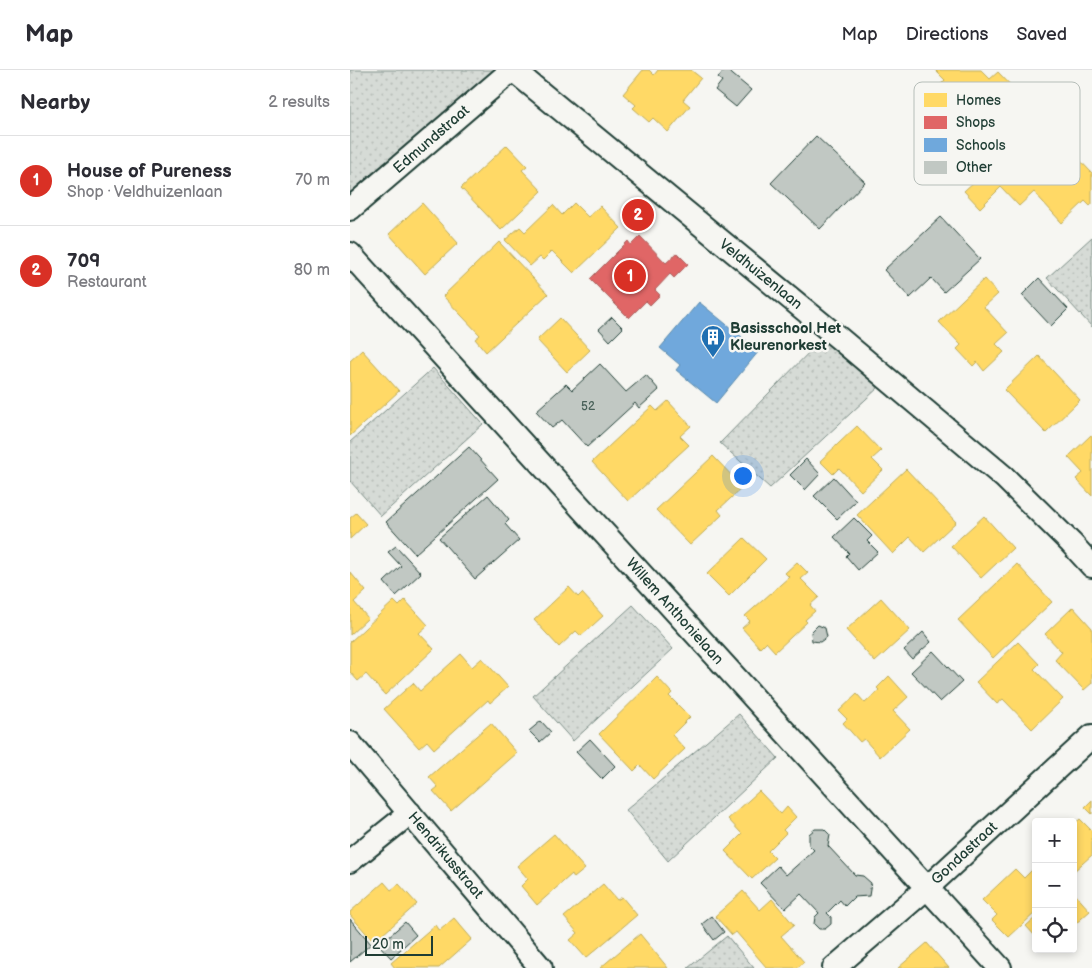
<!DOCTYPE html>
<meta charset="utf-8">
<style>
:root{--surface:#fff;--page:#f7f7f7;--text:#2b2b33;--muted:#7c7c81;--line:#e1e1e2;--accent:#d93025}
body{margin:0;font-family:"Balsamiq Sans",sans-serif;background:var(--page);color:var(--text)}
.controls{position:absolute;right:15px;bottom:15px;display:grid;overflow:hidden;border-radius:5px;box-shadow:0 2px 8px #0003}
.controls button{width:45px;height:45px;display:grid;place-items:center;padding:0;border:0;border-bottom:1px solid var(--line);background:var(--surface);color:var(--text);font:25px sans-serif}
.scale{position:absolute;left:15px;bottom:12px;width:68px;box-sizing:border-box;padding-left:5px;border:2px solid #1f3d34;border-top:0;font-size:14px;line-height:18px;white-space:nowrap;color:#1f3d34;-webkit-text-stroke:4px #f6f6f2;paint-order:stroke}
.you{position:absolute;left:392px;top:405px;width:18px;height:18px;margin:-12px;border:4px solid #fff;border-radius:50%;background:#1a73e8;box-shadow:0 0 0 8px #1a73e833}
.badge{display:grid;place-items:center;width:32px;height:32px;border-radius:50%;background:var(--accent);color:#fff;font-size:16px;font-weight:700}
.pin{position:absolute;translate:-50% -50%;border:2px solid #fff;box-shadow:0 1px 5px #0006}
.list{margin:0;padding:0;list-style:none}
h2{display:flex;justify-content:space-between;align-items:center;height:65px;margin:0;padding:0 20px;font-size:21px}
h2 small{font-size:16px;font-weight:400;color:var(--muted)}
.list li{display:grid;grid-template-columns:32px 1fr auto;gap:15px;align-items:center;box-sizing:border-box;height:90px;padding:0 20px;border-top:1px solid var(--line)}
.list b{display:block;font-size:19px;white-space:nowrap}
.list p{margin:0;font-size:16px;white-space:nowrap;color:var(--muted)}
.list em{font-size:16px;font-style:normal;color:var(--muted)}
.icon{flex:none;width:28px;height:28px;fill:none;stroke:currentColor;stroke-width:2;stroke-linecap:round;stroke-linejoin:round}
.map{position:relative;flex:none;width:742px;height:898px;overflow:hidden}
header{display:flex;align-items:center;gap:30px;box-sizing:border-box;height:70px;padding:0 25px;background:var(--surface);border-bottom:1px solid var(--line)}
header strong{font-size:24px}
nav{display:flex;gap:28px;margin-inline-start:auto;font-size:18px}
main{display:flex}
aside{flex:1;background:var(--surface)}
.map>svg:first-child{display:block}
.grass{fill:url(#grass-dots);stroke:#7a8c85}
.homes{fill:#ffd966;stroke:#bcaa57}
.shops{fill:#e06666;stroke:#a65a57}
.schools{fill:#6fa8dc;stroke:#5788aa}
.building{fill:#c1c8c3;stroke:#1f3d34}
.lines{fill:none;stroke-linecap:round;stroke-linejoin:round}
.street-casing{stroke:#1f3d34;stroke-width:26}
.street{stroke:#f6f6f2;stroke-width:22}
.labels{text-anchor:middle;stroke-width:5;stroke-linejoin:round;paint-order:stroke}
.number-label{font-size:12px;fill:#486058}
.street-label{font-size:15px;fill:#1f3d34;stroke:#f6f6f2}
.poi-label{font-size:15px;font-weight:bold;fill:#1f3d34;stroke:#f6f6f2;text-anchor:start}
.key{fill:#f6f6f2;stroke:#b6beb9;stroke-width:1}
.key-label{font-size:14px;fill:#1f3d34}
</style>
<header>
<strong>Map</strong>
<nav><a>Map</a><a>Directions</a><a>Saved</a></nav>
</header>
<main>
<aside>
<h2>Nearby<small>2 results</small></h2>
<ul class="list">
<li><span class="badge">1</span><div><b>House of Pureness</b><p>Shop · Veldhuizenlaan</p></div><em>70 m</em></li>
<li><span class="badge">2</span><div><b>709</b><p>Restaurant</p></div><em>80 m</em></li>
</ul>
</aside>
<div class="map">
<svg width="742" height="898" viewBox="0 0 742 898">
<defs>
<pattern id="grass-dots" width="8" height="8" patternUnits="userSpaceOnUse" patternTransform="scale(1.25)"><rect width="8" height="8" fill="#d6dbd6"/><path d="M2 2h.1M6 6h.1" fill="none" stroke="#b7bdb8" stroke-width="1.8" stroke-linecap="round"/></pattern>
</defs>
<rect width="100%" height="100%" fill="#f6f6f2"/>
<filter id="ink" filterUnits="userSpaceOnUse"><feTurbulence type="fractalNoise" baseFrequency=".02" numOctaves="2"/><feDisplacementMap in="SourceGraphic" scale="10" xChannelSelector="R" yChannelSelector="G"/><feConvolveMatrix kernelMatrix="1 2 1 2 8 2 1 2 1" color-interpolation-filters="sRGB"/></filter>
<g filter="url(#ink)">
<path class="grass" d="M 0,0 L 144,0 L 0,129 Z
M 742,167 L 742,257 L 697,208 Z
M 472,269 L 529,317 L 420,418 L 370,373 Z
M 83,298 L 133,354 L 31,446 L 0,411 L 0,372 Z
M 283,535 L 323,579 L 223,671 L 183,626 Z
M 389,644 L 428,688 L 318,791 L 276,740 Z
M 377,866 L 404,898 L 338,898 Z"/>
<path class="homes" d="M 293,0 L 299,0 L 304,5 L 308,0 L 341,0 L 351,8 L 333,30 L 340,36 L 318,62 L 303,48 L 299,52 L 283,38 L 286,35 L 273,24 Z
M 585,0 L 631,0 L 640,9 L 648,2 L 672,27 L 619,76 L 596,52 L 603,46 L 581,24 L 595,10 Z
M 702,68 L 716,83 L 719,79 L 742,103 L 742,134 L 740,136 L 735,131 L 712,153 L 684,122 L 669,136 L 651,117 L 630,138 L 614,121 L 651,87 L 665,102 Z
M 157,75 L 177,96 L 172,100 L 192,121 L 151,160 L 111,118 Z
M 72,133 L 108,173 L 75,204 L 39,164 Z
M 224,133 L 238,147 L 250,136 L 271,158 L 224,203 L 202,181 L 193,190 L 190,187 L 180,196 L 155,170 L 170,157 L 175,162 L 203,135 L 212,145 Z
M 149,172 L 198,224 L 136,282 L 125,269 L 130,265 L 93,226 Z
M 634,209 L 648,224 L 634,237 L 658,263 L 646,274 L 654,282 L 634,301 L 627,292 L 623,296 L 607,279 L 611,275 L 589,252 Z
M 210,248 L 240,280 L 217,302 L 187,270 Z
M 12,280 L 49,321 L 0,366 L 0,291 Z
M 689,286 L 730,330 L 696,363 L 654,320 Z
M 318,331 L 341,356 L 330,366 L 339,375 L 278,431 L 242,392 L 302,336 L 307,341 Z
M 507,356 L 531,381 L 522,389 L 533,400 L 511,421 L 489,398 L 483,404 L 470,391 Z
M 741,365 L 742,366 L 742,426 L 726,409 L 733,403 L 718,387 Z
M 363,386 L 393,417 L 368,440 L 372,445 L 340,475 L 306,440 Z
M 556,399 L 606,452 L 574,482 L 560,467 L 543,484 L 507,445 Z
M 6,443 L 16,454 L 0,469 L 0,448 Z
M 634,446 L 663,478 L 631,508 L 601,476 Z
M 394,468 L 416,489 L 379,526 L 357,504 Z
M 447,492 L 458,503 L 451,509 L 469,527 L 460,535 L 465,541 L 455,550 L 457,552 L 425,582 L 416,572 L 410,578 L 392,558 L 400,551 L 395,546 L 439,507 L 435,503 Z
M 667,494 L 702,532 L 643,588 L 608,550 Z
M 0,502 L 16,521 L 4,532 L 18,548 L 0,565 Z
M 219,517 L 228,527 L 232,523 L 253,546 L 231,566 L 226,561 L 209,577 L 184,550 Z
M 531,528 L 560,560 L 525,592 L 496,560 Z
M 55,530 L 78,555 L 69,563 L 84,579 L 35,625 L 16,604 L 8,611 L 0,602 L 0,572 L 44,531 L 49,536 Z
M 723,537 L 742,558 L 742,586 L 740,588 L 742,591 L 742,613 L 734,620 L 705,590 L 712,582 L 695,564 Z
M 668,572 L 689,594 L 684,599 L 713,629 L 682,659 L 653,629 L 647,634 L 626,612 Z
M 111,584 L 122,597 L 132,588 L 158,617 L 140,633 L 138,630 L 84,679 L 77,671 L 69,678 L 34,639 L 63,613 L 70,621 Z
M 539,606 L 558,627 L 543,641 L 560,659 L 530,687 L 514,669 L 510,672 L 493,653 L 497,649 L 489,641 L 507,624 L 515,633 L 529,620 L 527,618 Z
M 307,607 L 322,623 L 319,626 L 340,647 L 322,665 L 335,679 L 303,709 L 290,695 L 284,701 L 249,664 Z
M 141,653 L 167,683 L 101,741 L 83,721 L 88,717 L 79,707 Z
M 409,721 L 431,744 L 437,737 L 446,747 L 433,760 L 436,763 L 418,781 L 425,788 L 402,809 L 375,781 L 392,764 L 378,749 Z
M 742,730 L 742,744 L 735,737 Z
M 730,749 L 742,761 L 742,785 L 723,802 L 723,755 Z
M 204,764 L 235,799 L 224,808 L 222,804 L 187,835 L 171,816 L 178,809 L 167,796 Z
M 665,799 L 674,808 L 682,800 L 686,804 L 686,842 L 659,867 L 642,850 L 647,845 L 632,830 Z
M 34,812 L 41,820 L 49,814 L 67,834 L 24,872 L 0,845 L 0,842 Z
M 253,814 L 267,830 L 272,827 L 287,845 L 236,888 L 220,870 L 228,863 L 214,847 Z
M 393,821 L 410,840 L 422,829 L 444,855 L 431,866 L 454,892 L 447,898 L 417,898 L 386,862 L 382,865 L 365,846 Z
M 723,822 L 740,841 L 723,856 Z
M 686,847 L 686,867 L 676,856 Z
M 104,848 L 122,869 L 89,898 L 45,898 L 41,893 L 85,855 L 89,861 Z
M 290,864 L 318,898 L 250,898 Z
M 577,873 L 599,898 L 548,898 Z"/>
<path class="shops" d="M 290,166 L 316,193 L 327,183 L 338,194 L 324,208 L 320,204 L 305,220 L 310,225 L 300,235 L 296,231 L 279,248 L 240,209 L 278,171 L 281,175 Z"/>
<path class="schools" d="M 349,232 L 409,281 L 366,333 L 326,300 L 330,295 L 310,278 Z"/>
<path class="building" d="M 374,0 L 377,0 L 401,20 L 386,37 L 365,20 L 372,11 L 368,8 Z
M 466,66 L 515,112 L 470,159 L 421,113 Z
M 591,147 L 630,189 L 594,222 L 581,208 L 560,228 L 534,200 Z
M 689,208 L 718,239 L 701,256 L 672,225 Z
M 262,247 L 273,258 L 260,271 L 249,259 Z
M 250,294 L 276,322 L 296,305 L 309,320 L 289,338 L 285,333 L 237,377 L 212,350 L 202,358 L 186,341 L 216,314 L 222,320 Z
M 119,377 L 148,409 L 65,484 L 36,452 Z
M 456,389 L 470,404 L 455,420 L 440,405 Z
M 484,407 L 506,431 L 487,449 L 464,426 Z
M 138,425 L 159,450 L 155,454 L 169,470 L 125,509 L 89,468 Z
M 504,448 L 522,466 L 517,471 L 528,482 L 508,500 L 496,486 L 499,483 L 484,467 Z
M 46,476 L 71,503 L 46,526 L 34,512 L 51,496 L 38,482 Z
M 468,555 L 475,558 L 477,567 L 470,572 L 462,571 L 461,562 Z
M 573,562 L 581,572 L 562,589 L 554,580 Z
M 583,581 L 612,612 L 590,632 L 561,602 Z
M 191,651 L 201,662 L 190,672 L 179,661 Z
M 240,669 L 265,696 L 252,709 L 226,682 Z
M 465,759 L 474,759 L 480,765 L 478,776 L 505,805 L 513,806 L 521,813 L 519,826 L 504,827 L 495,836 L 490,830 L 477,843 L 481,847 L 481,854 L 475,859 L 469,859 L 464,854 L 465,847 L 469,843 L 451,824 L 435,839 L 410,813 L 428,796 L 436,805 L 464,780 L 459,775 L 459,764 Z
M 362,846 L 374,862 L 364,870 L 352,854 Z
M 0,849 L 21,874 L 0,892 Z
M 55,852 L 66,865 L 41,888 L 29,875 Z"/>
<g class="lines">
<g class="street-casing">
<path id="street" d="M 163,0 L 490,269 L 654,407 L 721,473 L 742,496
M 0,139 L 162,0
M 0,184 L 650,898
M 0,673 L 191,898
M 0,791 L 60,743
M 484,898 L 578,817 L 742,666"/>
</g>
<use href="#street" class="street"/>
</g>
</g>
<defs>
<g id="building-pin" transform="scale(1.25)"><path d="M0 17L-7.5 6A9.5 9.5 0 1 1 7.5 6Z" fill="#1f6fb2" stroke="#f6f6f2"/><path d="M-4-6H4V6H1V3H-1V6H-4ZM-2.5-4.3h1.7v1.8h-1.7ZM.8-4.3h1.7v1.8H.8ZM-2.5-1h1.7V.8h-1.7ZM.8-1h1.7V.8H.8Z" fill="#fff"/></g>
</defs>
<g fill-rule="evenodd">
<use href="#building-pin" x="363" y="267"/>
</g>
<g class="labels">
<g class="number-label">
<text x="238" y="340">52</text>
</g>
<g class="street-label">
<text transform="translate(81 69) rotate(-41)" y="5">Edmundstraat</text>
<text transform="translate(411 204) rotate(39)" y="5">Veldhuizenlaan</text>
<text transform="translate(325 541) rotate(48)" y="5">Willem Anthonielaan</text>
<text transform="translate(614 783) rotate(-43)" y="5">Gondastraat</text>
<text transform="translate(96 785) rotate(50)" y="5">Hendrikusstraat</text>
</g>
<g class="poi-label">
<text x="380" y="263">Basisschool Het<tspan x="380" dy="17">Kleurenorkest</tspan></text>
</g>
</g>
<rect x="564" y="12" width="166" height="103" rx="8" class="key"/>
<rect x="574" y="23" width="23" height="14" fill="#ffd966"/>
<rect x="574" y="46" width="23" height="13" fill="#e06666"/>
<rect x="574" y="68" width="23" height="14" fill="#6fa8dc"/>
<rect x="574" y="91" width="23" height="13" fill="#c1c8c3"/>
<g class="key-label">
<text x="606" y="35">Homes</text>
<text x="606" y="57">Shops</text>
<text x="606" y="80">Schools</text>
<text x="606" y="102">Other</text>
</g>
</svg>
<div class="controls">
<button>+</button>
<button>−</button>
<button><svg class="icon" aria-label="locate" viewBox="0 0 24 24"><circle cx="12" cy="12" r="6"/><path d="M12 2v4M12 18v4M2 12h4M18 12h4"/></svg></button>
</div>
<div class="scale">20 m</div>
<div class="you"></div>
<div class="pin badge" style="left:280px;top:206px">1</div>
<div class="pin badge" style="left:288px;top:145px">2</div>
</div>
</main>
